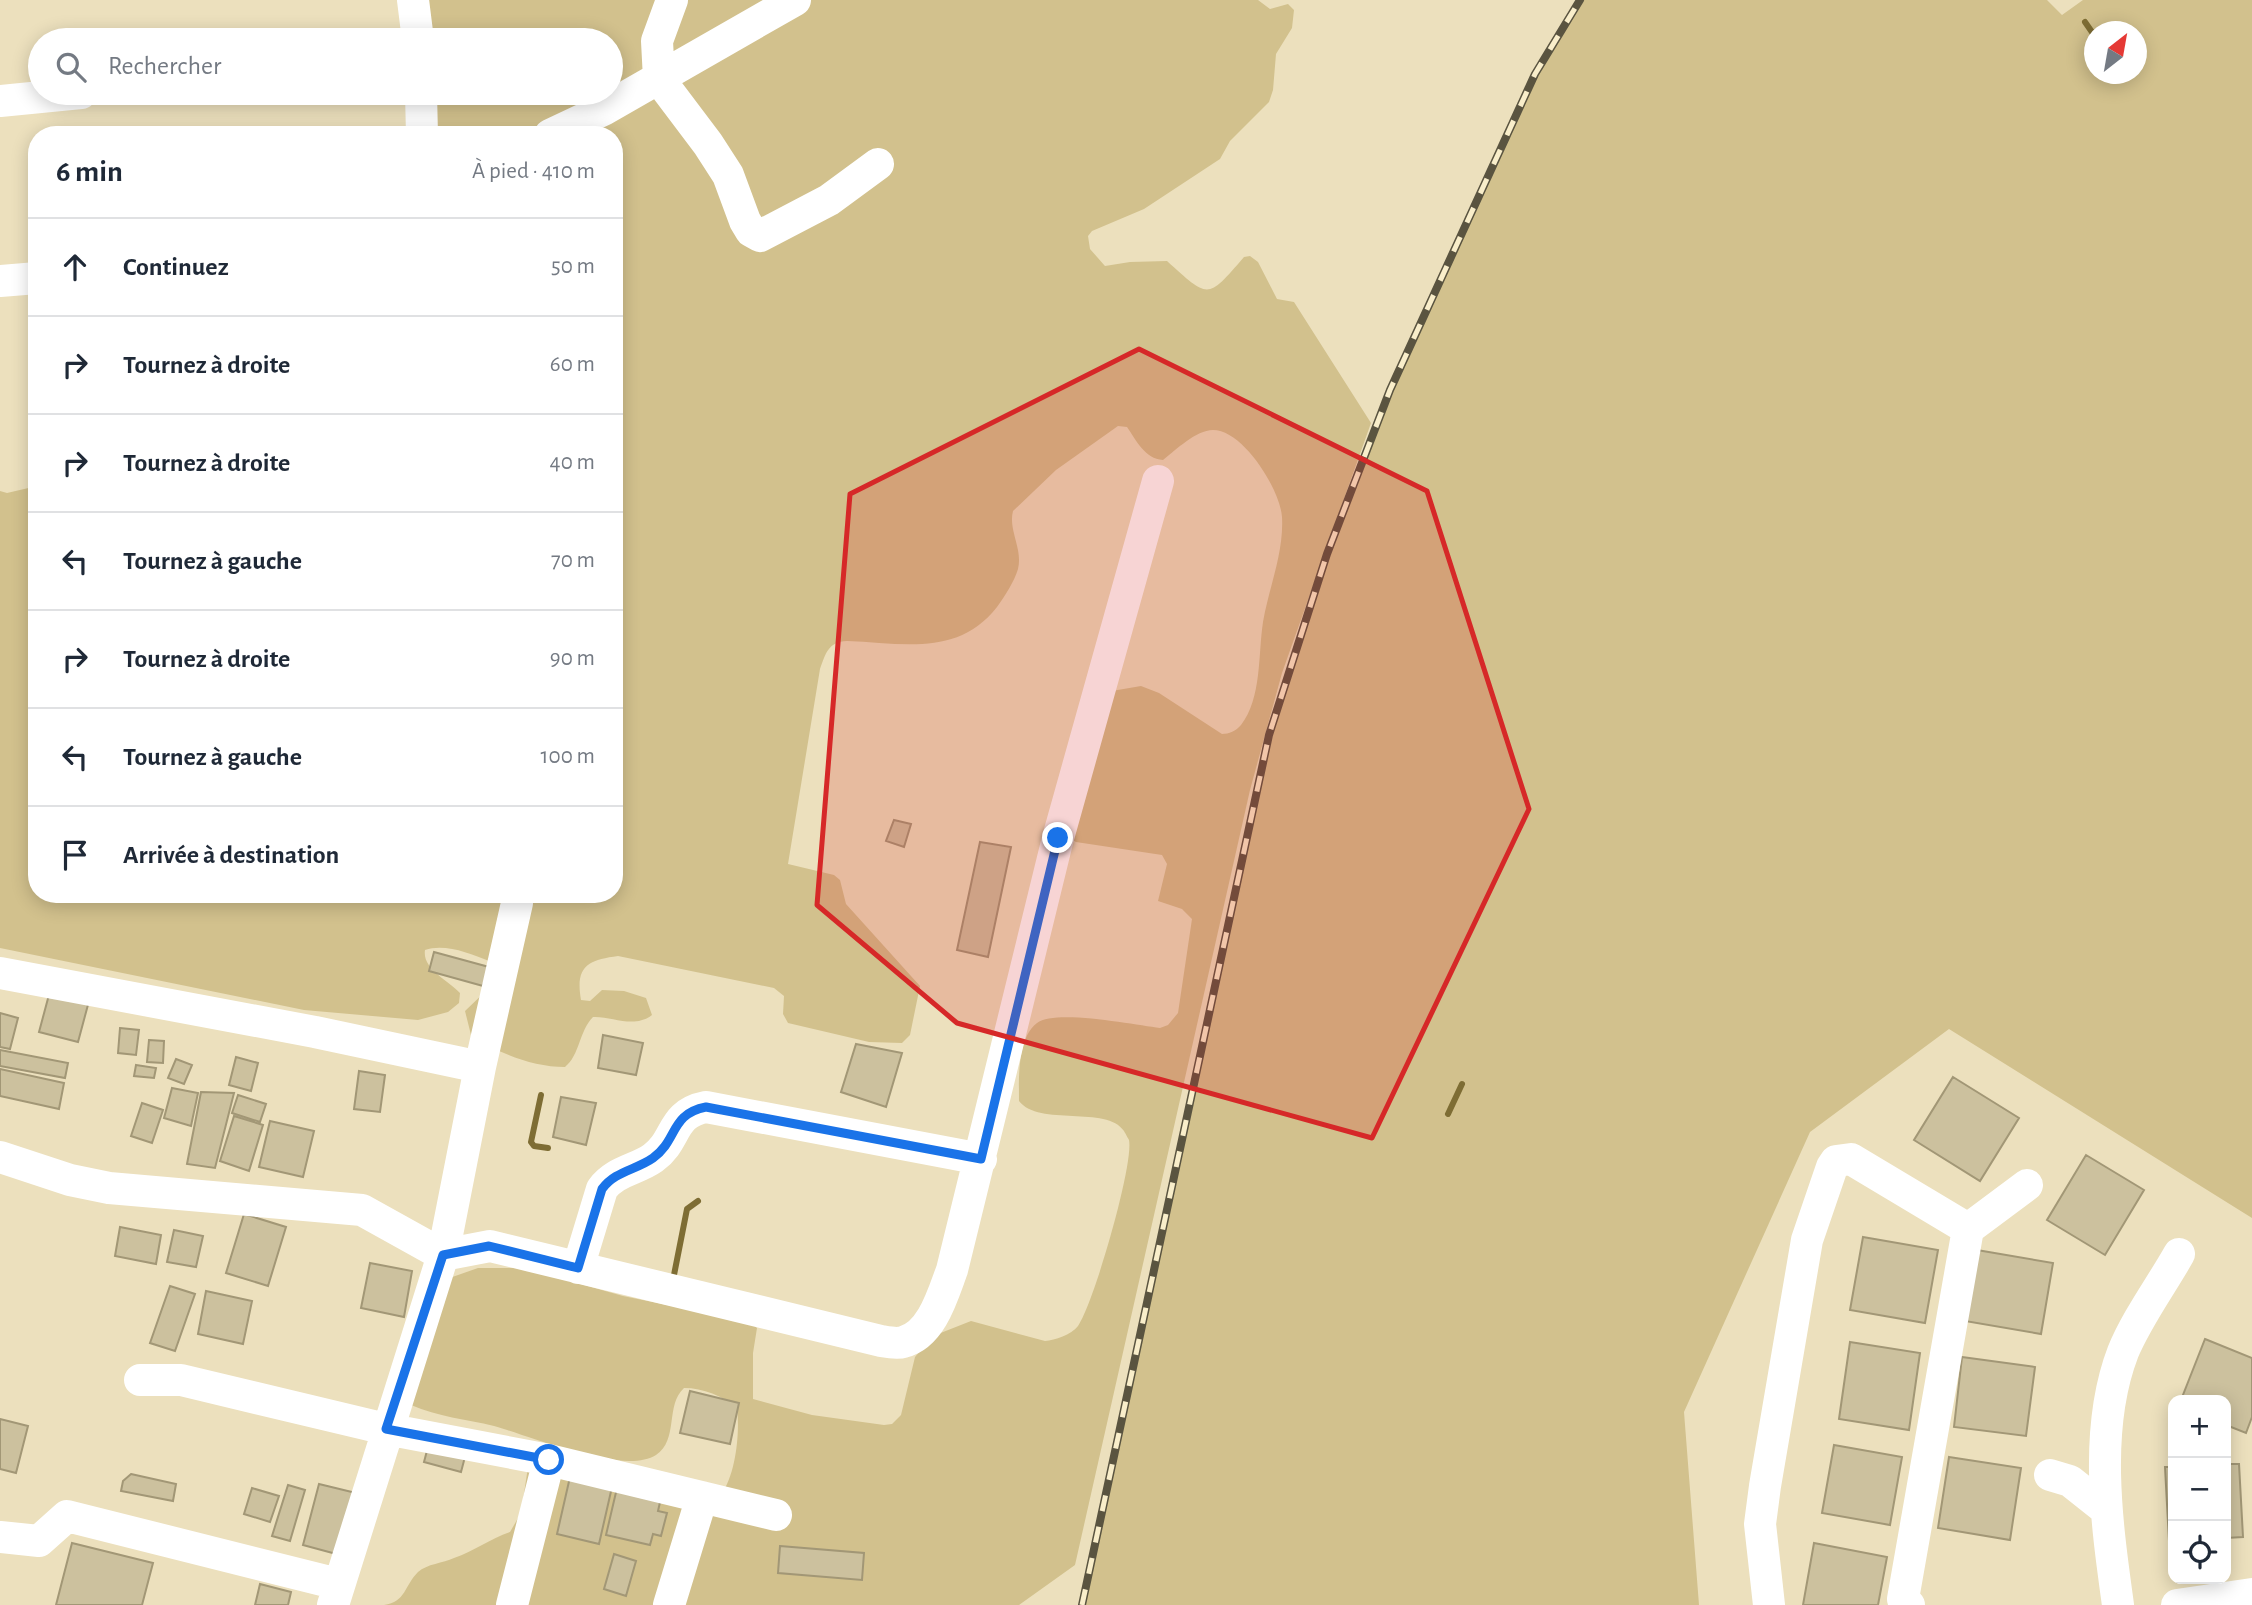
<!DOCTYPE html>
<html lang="fr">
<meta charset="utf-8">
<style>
:root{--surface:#fff;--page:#f2f2f3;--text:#1f2937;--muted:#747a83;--line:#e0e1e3}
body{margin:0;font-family:"Alegreya Sans",sans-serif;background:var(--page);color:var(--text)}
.controls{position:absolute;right:21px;bottom:21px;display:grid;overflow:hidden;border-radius:14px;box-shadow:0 4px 18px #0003}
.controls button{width:63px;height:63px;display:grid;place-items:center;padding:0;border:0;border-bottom:2px solid var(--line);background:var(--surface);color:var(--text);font:35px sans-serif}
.compass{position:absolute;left:2084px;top:21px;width:63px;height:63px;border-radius:50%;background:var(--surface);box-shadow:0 4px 18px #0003;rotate:31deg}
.stop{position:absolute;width:21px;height:21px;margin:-16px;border:5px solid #1a73e8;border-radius:50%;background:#fff}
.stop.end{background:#1a73e8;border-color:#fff;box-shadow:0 2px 7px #0008}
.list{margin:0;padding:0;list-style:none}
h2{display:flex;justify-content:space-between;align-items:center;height:91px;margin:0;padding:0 28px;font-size:30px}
h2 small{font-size:23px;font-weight:400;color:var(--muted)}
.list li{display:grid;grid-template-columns:46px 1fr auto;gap:21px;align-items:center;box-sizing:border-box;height:98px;padding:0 28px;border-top:2px solid var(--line)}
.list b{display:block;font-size:26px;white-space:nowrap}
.list em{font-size:23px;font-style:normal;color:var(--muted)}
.icon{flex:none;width:38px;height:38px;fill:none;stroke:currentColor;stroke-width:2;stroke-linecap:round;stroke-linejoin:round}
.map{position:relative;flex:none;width:2252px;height:1605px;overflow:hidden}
.search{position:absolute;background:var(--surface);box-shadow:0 4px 18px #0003;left:28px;top:28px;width:595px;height:77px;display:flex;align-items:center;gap:18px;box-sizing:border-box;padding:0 24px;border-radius:38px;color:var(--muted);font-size:26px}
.panel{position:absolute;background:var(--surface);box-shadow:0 4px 18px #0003;left:28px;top:126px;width:595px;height:777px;border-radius:28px}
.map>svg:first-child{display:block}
.green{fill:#d2c18d;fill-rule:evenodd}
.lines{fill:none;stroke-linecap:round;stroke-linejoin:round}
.stream{stroke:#7e6d34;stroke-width:6}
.building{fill:#ccc19e;stroke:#a29776;stroke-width:2}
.minor{stroke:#fff;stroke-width:32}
.rail-casing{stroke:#5a5440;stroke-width:8}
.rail{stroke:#f9eeca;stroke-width:5;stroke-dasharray:16;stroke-linecap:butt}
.route{stroke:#1a73e8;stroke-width:9}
.marked{fill:#d62828;fill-opacity:0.2;stroke:#d62828;stroke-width:5;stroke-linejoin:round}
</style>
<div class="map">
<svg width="2252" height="1605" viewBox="0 0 2252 1605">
<rect width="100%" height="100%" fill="#ece0bd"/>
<path class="green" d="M 408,0 L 1258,0 L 1270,9 L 1288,4 L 1294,10 L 1292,28 L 1276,54 L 1273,90 L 1269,102 L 1230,141 L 1220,159 L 1144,209 L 1092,231 L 1088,236 L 1090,249 L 1105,266 L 1130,262 L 1167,261 C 1209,299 1207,300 1244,257 L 1250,256 L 1258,262 L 1277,299 L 1294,302 L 1371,423 L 1282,673 L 1250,790 L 1075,1565 L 1019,1605 L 384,1605 C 406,1602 404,1586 418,1572 C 427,1564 443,1563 454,1558 C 474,1551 490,1539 510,1532 L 521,1513 L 528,1467 L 721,1495 C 736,1474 740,1433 737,1408 C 723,1396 703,1388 684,1388 C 665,1405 679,1440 656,1455 C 623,1476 531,1436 494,1426 C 466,1419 438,1417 411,1405 L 441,1281 L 478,1268 L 524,1268 L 623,1296 L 751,1322 L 757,1328 L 753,1353 L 753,1399 L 812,1415 L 884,1425 L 892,1424 L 901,1415 L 915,1357 L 933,1336 L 971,1321 L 1045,1341 C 1055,1340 1071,1335 1078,1326 C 1093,1305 1134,1165 1129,1140 C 1129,1140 1124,1131 1124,1131 C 1107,1105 1039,1127 1019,1101 C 1019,1079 1017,1038 1037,1023 C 1056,1009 1134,1025 1160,1028 L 1168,1025 L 1178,1013 L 1192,919 L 1182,909 L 1158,901 L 1167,864 L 1162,855 L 1076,842 L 1062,833 L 1106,692 L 1141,686 L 1159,693 L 1222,734 C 1229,734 1236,731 1241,725 C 1262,698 1258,654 1263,622 C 1269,587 1284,553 1282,517 C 1280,489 1243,430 1213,430 C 1196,430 1176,450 1163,460 C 1145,459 1136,440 1127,427 L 1118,426 L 1056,470 L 1013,511 C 1008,530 1023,549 1018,569 C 1014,582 1005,596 997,607 C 958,657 903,643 847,641 C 828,642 826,653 820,669 L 788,864 L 834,875 L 840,880 L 846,904 L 920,986 L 910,1035 L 902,1043 L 869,1042 L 788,1023 L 783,1014 L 784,996 L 774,988 L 618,956 C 588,960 575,966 581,1000 L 590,1001 L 602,990 L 624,991 L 646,998 L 652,1015 C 634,1029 612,1016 593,1017 C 579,1031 580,1055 565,1067 C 532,1067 498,1053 471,1035 L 465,1011 L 489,988 L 489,961 C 470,953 444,943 425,950 C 422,969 448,980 460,993 L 459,1003 L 448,1012 L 418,1020 L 304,1010 L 0,948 L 0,491 L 7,493 L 37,486 L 37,894 L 614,894 L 614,135 L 438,135 L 432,93 L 611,93 L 611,40 L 424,40 Z
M 1580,0 L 2047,0 L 2062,15 L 2083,0 L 2252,0 L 2252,1218 L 1949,1029 L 1810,1132 L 1684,1412 L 1699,1605 L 1082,1605 L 1269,735 L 1327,554 L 1390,390 L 1535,74 ZM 2094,32 L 2136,32 L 2136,74 L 2094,74 Z"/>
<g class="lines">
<path class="stream" d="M 2085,22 L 2094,35
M 541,1095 L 531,1142 L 534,1146 L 548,1148
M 1448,1114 L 1462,1084
M 673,1280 L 687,1209 L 698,1201"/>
</g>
<path class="building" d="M 894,820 L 911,824 L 904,847 L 886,841 Z
M 980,842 L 1011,847 L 988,957 L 957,950 Z
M 434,952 L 489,967 L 483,986 L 429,971 Z
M 50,991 L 89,1001 L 78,1042 L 39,1032 Z
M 0,1013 L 18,1018 L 10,1049 L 0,1047 Z
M 120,1028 L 139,1030 L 136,1055 L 118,1053 Z
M 603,1035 L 643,1043 L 636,1075 L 598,1068 Z
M 149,1040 L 164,1041 L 163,1063 L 147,1062 Z
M 856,1044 L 902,1053 L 886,1107 L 841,1092 Z
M 0,1050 L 68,1063 L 65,1078 L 0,1066 Z
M 236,1057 L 258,1063 L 251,1091 L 229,1085 Z
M 176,1059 L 192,1065 L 184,1084 L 168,1078 Z
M 136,1065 L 156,1068 L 154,1078 L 134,1076 Z
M 0,1069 L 64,1083 L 59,1109 L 0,1096 Z
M 359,1071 L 385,1075 L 380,1112 L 354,1109 Z
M 1953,1077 L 2019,1118 L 1980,1181 L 1914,1140 Z
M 172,1088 L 198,1093 L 191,1126 L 164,1118 Z
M 201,1092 L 234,1093 L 215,1168 L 187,1164 Z
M 238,1095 L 266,1104 L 260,1122 L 232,1113 Z
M 561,1097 L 596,1103 L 586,1145 L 553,1137 Z
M 142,1103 L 163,1110 L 152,1143 L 131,1136 Z
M 234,1116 L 263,1125 L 249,1171 L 220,1161 Z
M 270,1121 L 314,1131 L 303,1177 L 259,1167 Z
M 2086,1155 L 2144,1190 L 2105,1255 L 2047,1220 Z
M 244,1214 L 286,1227 L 268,1286 L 226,1273 Z
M 120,1227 L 161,1235 L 156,1264 L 115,1256 Z
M 174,1230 L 203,1236 L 196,1267 L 167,1262 Z
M 1863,1237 L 1938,1250 L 1925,1323 L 1850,1310 Z
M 1977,1250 L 2053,1263 L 2041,1334 L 1965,1321 Z
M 370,1263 L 412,1271 L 404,1317 L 361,1308 Z
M 170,1286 L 195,1294 L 175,1351 L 150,1343 Z
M 206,1291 L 252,1301 L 243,1344 L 198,1334 Z
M 2205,1339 L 2252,1358 L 2252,1417 L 2246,1433 L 2226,1425 L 2226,1400 L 2181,1400 Z
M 1850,1342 L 1920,1353 L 1909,1430 L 1839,1419 Z
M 1962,1357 L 2035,1367 L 2026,1436 L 1954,1427 Z
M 690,1391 L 739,1403 L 730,1444 L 680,1433 Z
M 0,1419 L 28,1426 L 16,1473 L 0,1469 Z
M 429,1443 L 466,1453 L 461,1472 L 424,1462 Z
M 1834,1445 L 1902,1457 L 1890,1525 L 1822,1513 Z
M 1949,1457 L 2021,1468 L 2010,1540 L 1938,1528 Z
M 2226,1464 L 2239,1464 L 2243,1537 L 2226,1538 Z
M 2165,1467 L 2173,1467 L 2173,1541 L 2169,1541 Z
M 131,1474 L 176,1484 L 173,1501 L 121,1491 L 123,1481 Z
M 570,1477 L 612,1487 L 599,1544 L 557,1534 Z
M 319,1484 L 356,1493 L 340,1555 L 303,1545 Z
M 288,1485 L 305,1490 L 290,1541 L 272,1536 Z
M 252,1488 L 279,1496 L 270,1522 L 244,1514 Z
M 617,1488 L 661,1498 L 658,1511 L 667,1513 L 661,1536 L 653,1534 L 650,1545 L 606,1535 Z
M 72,1543 L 153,1563 L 142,1605 L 56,1605 Z
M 1814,1543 L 1887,1557 L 1878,1605 L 1803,1605 Z
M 780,1546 L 864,1553 L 862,1580 L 778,1573 Z
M 614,1554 L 636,1561 L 626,1596 L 604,1589 Z
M 260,1584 L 291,1592 L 288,1605 L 255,1605 Z"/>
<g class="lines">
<path class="minor" d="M 413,0 L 418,40
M 672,0 L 657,41 L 659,79 L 708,144 L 728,175 L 745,221 L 751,231 L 760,236 L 829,200 L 878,164
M 421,93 L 422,135
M 0,101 L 81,93
M 550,135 L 603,110 L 795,0
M 0,281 L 37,278
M 0,973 L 315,1032 L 480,1067
M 0,1157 L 70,1180 L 109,1188 L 362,1210 L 443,1255 L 490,1246 L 881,1341 C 887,1342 897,1344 903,1342 C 932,1335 943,1294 952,1270 L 1058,838 L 1158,481
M 578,1268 L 602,1189 C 615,1171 636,1170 653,1158 C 678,1140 670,1114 706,1107 L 981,1159
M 140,1380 L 181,1380 L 386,1429 L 549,1460 L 512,1605
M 549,1460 L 776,1515
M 2050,1475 L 2070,1481 L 2104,1508
M 0,1537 L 39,1541 L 67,1516 L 338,1584
M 333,1605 L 443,1255 L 480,1067 L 517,903
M 669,1605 L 702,1497
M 1769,1605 L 1760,1524 L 1765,1486 L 1807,1240 L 1832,1167 L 1836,1161 L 1851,1159 L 1968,1229
M 1909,1605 L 1903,1599 L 1968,1229 L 2027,1185
M 2118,1605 C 2107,1525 2093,1430 2123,1352 C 2137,1318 2161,1286 2179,1254
M 2177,1605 L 2252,1594"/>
<g class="rail-casing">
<path id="rail" d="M 1082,1605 L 1269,735 L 1327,554 L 1390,390 L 1535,74 L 1580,0"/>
</g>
<use href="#rail" class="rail"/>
</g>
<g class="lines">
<path class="route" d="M 549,1460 L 386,1429 L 443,1255 L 489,1246 L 578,1268 L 602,1189 C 615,1171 636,1170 653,1158 C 678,1140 670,1114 706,1107 L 981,1159 L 1058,838"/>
</g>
<path class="marked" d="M 1139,349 L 1427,491 L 1529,809 L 1372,1138 L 957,1023 L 817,905 L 850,494 Z"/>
</svg>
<div class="controls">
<button>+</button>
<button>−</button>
<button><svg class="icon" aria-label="locate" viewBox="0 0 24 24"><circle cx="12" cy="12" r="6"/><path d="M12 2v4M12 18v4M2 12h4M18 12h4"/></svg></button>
</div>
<svg class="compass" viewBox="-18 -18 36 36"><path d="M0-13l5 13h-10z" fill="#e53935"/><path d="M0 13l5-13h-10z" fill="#747a83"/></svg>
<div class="stop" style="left:549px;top:1460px"></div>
<div class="stop end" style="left:1058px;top:838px"></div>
<div class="search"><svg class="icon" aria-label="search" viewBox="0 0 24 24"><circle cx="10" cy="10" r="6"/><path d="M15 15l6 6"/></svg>Rechercher</div>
<section class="panel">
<h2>6 min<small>À pied · 410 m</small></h2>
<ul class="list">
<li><svg class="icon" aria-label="ahead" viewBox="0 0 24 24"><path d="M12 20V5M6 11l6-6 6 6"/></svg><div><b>Continuez</b></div><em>50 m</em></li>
<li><svg class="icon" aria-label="right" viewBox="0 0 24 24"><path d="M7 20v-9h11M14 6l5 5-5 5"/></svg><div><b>Tournez à droite</b></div><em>60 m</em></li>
<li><svg class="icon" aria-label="right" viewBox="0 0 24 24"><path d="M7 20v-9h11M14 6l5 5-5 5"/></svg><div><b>Tournez à droite</b></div><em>40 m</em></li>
<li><svg class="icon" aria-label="left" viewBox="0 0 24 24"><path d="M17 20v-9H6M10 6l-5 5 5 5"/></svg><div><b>Tournez à gauche</b></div><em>70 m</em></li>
<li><svg class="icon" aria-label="right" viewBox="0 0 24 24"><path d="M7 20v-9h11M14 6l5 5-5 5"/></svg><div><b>Tournez à droite</b></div><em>90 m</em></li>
<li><svg class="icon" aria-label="left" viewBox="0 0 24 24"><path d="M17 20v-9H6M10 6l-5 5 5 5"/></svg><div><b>Tournez à gauche</b></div><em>100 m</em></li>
<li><svg class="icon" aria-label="arrive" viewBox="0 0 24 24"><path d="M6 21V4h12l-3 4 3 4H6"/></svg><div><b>Arrivée à destination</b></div></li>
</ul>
</section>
</div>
